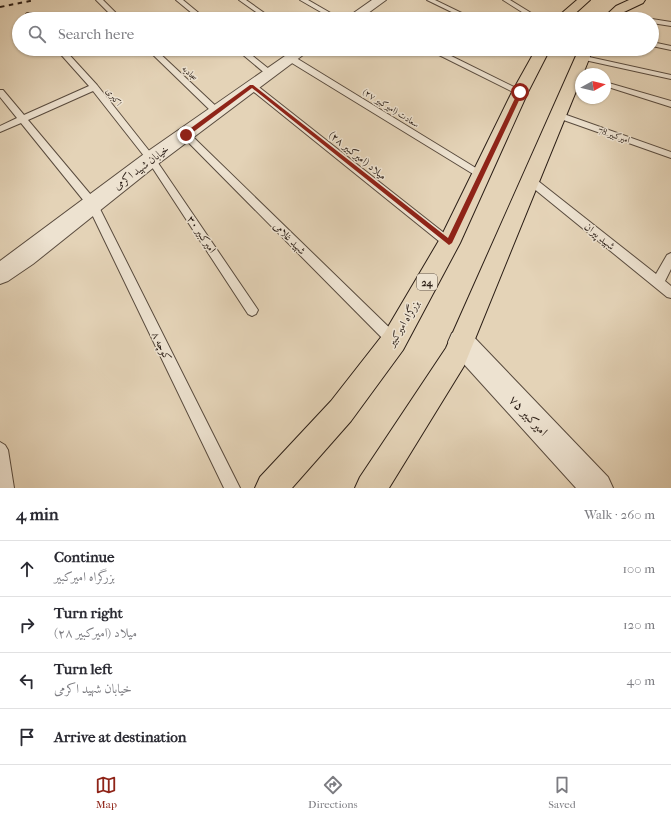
<!DOCTYPE html>
<meta charset="utf-8">
<style>
:root{--surface:#fff;--page:#f7f7f7;--text:#2b2b33;--muted:#7c7c81;--line:#e1e1e2;--accent:#8f2418}
body{margin:0;font-family:"IM FELL French Canon",Amiri,serif;background:var(--page);color:var(--text)}
.compass{position:absolute;left:575px;top:68px;width:36px;height:36px;border-radius:50%;background:var(--surface);box-shadow:0 1px 3px #0004;rotate:82deg}
.stop{position:absolute;width:12px;height:12px;margin:-9px;border:3px solid #8f2418;border-radius:50%;background:#fff}
.stop.end{background:#8f2418;border-color:#fff;box-shadow:0 1px 4px #0008}
.list{margin:0;padding:0;list-style:none}
h2{display:flex;justify-content:space-between;align-items:center;height:52px;margin:0;padding:0 16px;font-size:17px}
h2 small{font-size:13px;font-weight:400;color:var(--muted)}
.list li{display:grid;grid-template-columns:26px 1fr auto;gap:12px;align-items:center;box-sizing:border-box;height:56px;padding:0 16px;border-top:1px solid var(--line)}
.list b{display:block;font-size:15px;white-space:nowrap}
.list p{margin:0;font-size:13px;white-space:nowrap;color:var(--muted)}
.list em{font-size:13px;font-style:normal;color:var(--muted)}
.icon{flex:none;width:22px;height:22px;fill:none;stroke:currentColor;stroke-width:2;stroke-linecap:round;stroke-linejoin:round}
.map{position:relative;flex:none;width:671px;height:488px;overflow:hidden}
.search{position:absolute;background:var(--surface);box-shadow:0 1px 3px #0004;left:12px;right:12px;top:12px;height:44px;display:flex;align-items:center;gap:10px;box-sizing:border-box;padding:0 14px;border-radius:22px;color:var(--muted);font-size:15px}
.sheet{height:276px;background:var(--surface)}
nav{display:flex;justify-content:space-around;align-items:center;box-sizing:border-box;height:56px;border-top:1px solid var(--line);background:var(--surface);font-size:11px;color:var(--muted)}
nav a{display:grid;justify-items:center;gap:2px}
nav .on{color:var(--accent)}
.map>svg:first-child{display:block}
.lines{fill:none;stroke-linecap:round;stroke-linejoin:round}
.service-casing{stroke:#594b3e;stroke-width:2}
.minor-casing{stroke:#594b3e;stroke-width:2}
.primary-casing{stroke:#2b1e16;stroke-width:2}
.service{fill:#ede2d0;fill-rule:evenodd}
.minor{fill:#ede2d0;fill-rule:evenodd}
.primary{fill:#e4d3b7;fill-rule:evenodd}
.rail{stroke:#2b1e16;stroke-width:2;stroke-dasharray:4.5 4.5;stroke-linecap:butt}
.route{fill:#8f2418}
.labels{text-anchor:middle;stroke-width:3;stroke-linejoin:round;paint-order:stroke}
.far-street-label{font-size:9px;fill:#2b1e16;stroke:#ede2d0}
.shield{fill:#ede2d0;stroke:#65594e;stroke-width:1}
.shield-label{font-size:10px;font-weight:bold;fill:#2b1e16}
.street-label{font-size:11px;fill:#2b1e16;stroke:#ede2d0}
.near-street-label{font-size:13px;fill:#2b1e16;stroke:#ede2d0}
</style>
<div class="map">
<svg width="671" height="488" viewBox="0 0 671 488">
<rect width="100%" height="100%" fill="#e4d3b7"/>
<filter id="stains"><feTurbulence type="fractalNoise" baseFrequency=".005" numOctaves="4"/><feColorMatrix values="0 0 0 0 .2 0 0 0 0 .09 0 0 0 0 .02 0 0 0 .5 -.17"/></filter>
<radialGradient id="worn" r=".72"><stop offset=".6" stop-color="#630" stop-opacity="0"/><stop offset="1" stop-color="#630" stop-opacity=".3"/></radialGradient>
<g class="lines">
<g class="service-casing">
<path id="service" d="M 96,0 L 103,0 L 122,19 L 115,19 Z
M 176,0 L 183,0 L 206,19 L 199,19 Z
M 239,0 L 246,0 L 273,19 L 266,19 Z
M 300,0 L 308,0 L 341,19 L 333,19 Z
M 427,0 L 435,0 L 474,19 L 466,19 Z
M 503,0 L 510,0 L 541,19 L 533,19 Z
M 27,13 L 31,13 L 36,19 L 30,19 L 26,14 Z
M 611,13 L 639,17 L 642,19 L 626,19 L 609,16 L 609,14 Z
M 652,19 L 671,22 L 671,26 L 652,23 Z
M 652,42 L 671,46 L 671,50 L 652,46 Z
M 56,49 L 64,49 L 97,85 L 154,157 L 258,310 L 256,314 L 252,316 L 248,314 L 148,161 L 93,91 L 28,120 L 96,201 L 240,488 L 224,488 L 88,206 L 21,123 L 0,132 L 0,126 L 17,118 L 0,97 L 0,90 L 3,90 L 24,115 L 89,86 Z
M 147,49 L 155,49 L 219,109 L 220,111 L 219,113 L 213,113 Z
M 236,49 L 244,49 L 274,73 L 270,75 L 267,75 Z
M 427,49 L 437,49 L 524,92 L 523,94 L 517,94 Z
M 580,55 L 671,75 L 671,79 L 580,59 Z
M 287,56 L 293,56 L 484,173 L 486,175 L 484,177 L 478,177 L 287,60 Z
M 605,82 L 671,101 L 671,107 L 605,86 Z
M 249,84 L 255,84 L 453,240 L 454,243 L 453,246 L 449,248 L 445,246 L 249,88 Z
M 558,112 L 671,152 L 671,158 L 555,117 L 554,115 Z
M 186,132 L 189,133 L 399,337 L 400,341 L 399,345 L 394,347 L 389,345 L 183,137 L 182,135 L 183,133 Z
M 530,176 L 533,177 L 656,274 L 667,255 L 671,253 L 671,269 L 665,281 L 671,286 L 671,298 L 667,297 L 527,183 L 525,180 Z
M 0,442 L 5,445 L 8,450 L 14,488 L 0,488 Z"/>
</g>
<g class="minor-casing">
<path id="minor" d="M 372,0 L 386,0 L 360,19 L 345,19 Z
M 295,49 L 311,49 L 158,164 L 33,264 L 8,281 L 0,284 L 0,261 L 144,154 Z
M 461,329 L 470,333 L 608,477 L 613,488 L 576,488 L 452,351 L 448,342 L 452,333 Z"/>
</g>
<g class="primary-casing">
<path id="primary" d="M 577,0 L 590,0 L 569,19 L 555,19 Z
M 629,0 L 645,0 L 643,3 L 624,12 L 616,19 L 602,19 L 616,6 Z
M 536,49 L 550,49 L 528,92 L 460,243 L 403,350 L 351,421 L 292,488 L 255,488 L 260,477 L 331,401 L 385,332 L 441,237 L 512,92 Z
M 579,49 L 593,49 L 583,74 L 581,74 L 581,79 L 464,366 L 389,488 L 355,488 L 360,477 L 446,348 Z"/>
</g>
<use href="#service" class="service"/>
<use href="#minor" class="minor"/>
<use href="#primary" class="primary"/>
<path class="rail" d="M 0,7 L 35,0"/>
</g>
<path class="route" d="M 250,85 L 253,85 L 448,238 L 518,92 L 520,91 L 523,92 L 452,243 L 449,245 L 252,88 L 188,136 L 184,136 L 184,133 Z"/>
<g class="labels">
<g class="far-street-label">
<text transform="translate(190 73) rotate(44)" y="3">سجادیه</text>
<text transform="translate(114 97) rotate(52)" y="3">اکبری</text>
<text transform="translate(391 108) rotate(32)" y="3">سعادت (امیرکبیر ۲۷)</text>
<text transform="translate(614 135) rotate(19)" y="3">امیرکبیر 78</text>
</g>
<rect class="shield" x="417" y="274" width="20" height="16" rx="3"/>
<g class="shield-label">
<text x="427" y="286">24</text>
</g>
<g class="street-label">
<text transform="translate(358 155) rotate(39)" y="4">میلاد (امیرکبیر ۲۸)</text>
<text transform="translate(141 167) rotate(-37)" y="4">خیابان شهید اکرمی</text>
<text transform="translate(202 234) rotate(56)" y="4">امیرکبیر ۳۰</text>
<text transform="translate(600 236) rotate(39)" y="4">شهید پیران</text>
<text transform="translate(290 238) rotate(45)" y="4">شهید غلامی</text>
<text transform="translate(403 323) rotate(-59)" y="4">بزرگراه امیرکبیر</text>
<text transform="translate(162 346) rotate(64)" y="4">کوچه ۸</text>
</g>
<g class="near-street-label">
<text transform="translate(529 415) rotate(47)" y="5">امیرکبیر ۷۵</text>
</g>
</g>
<rect width="100%" height="100%" filter="url(#stains)"/>
<rect width="100%" height="100%" fill="url(#worn)"/>
</svg>
<svg class="compass" viewBox="-18 -18 36 36"><path d="M0-13l5 13h-10z" fill="#e53935"/><path d="M0 13l5-13h-10z" fill="#7c7c81"/></svg>
<div class="stop" style="left:520px;top:92px"></div>
<div class="stop end" style="left:186px;top:135px"></div>
<div class="search"><svg class="icon" aria-label="search" viewBox="0 0 24 24"><circle cx="10" cy="10" r="6"/><path d="M15 15l6 6"/></svg>Search here</div>
</div>
<section class="sheet">
<h2>4 min<small>Walk · 260 m</small></h2>
<ul class="list">
<li><svg class="icon" aria-label="ahead" viewBox="0 0 24 24"><path d="M12 20V5M6 11l6-6 6 6"/></svg><div><b>Continue</b><p>بزرگراه امیرکبیر</p></div><em>100 m</em></li>
<li><svg class="icon" aria-label="right" viewBox="0 0 24 24"><path d="M7 20v-9h11M14 6l5 5-5 5"/></svg><div><b>Turn right</b><p>میلاد (امیرکبیر ۲۸)</p></div><em>120 m</em></li>
<li><svg class="icon" aria-label="left" viewBox="0 0 24 24"><path d="M17 20v-9H6M10 6l-5 5 5 5"/></svg><div><b>Turn left</b><p>خیابان شهید اکرمی</p></div><em>40 m</em></li>
<li><svg class="icon" aria-label="arrive" viewBox="0 0 24 24"><path d="M6 21V4h12l-3 4 3 4H6"/></svg><div><b>Arrive at destination</b></div></li>
</ul>
</section>
<nav>
<a class="on"><svg class="icon" aria-label="map" viewBox="0 0 24 24"><path d="M3 6l6-2 6 2 6-2v14l-6 2-6-2-6 2zM9 4v14M15 6v14"/></svg>Map</a>
<a><svg class="icon" aria-label="directions" viewBox="0 0 24 24"><path d="M12 3l9 9-9 9-9-9zM9 14v-3h6M13 9l2 2-2 2"/></svg>Directions</a>
<a><svg class="icon" aria-label="saved" viewBox="0 0 24 24"><path d="M7 4h10v16l-5-4-5 4z"/></svg>Saved</a>
</nav>
